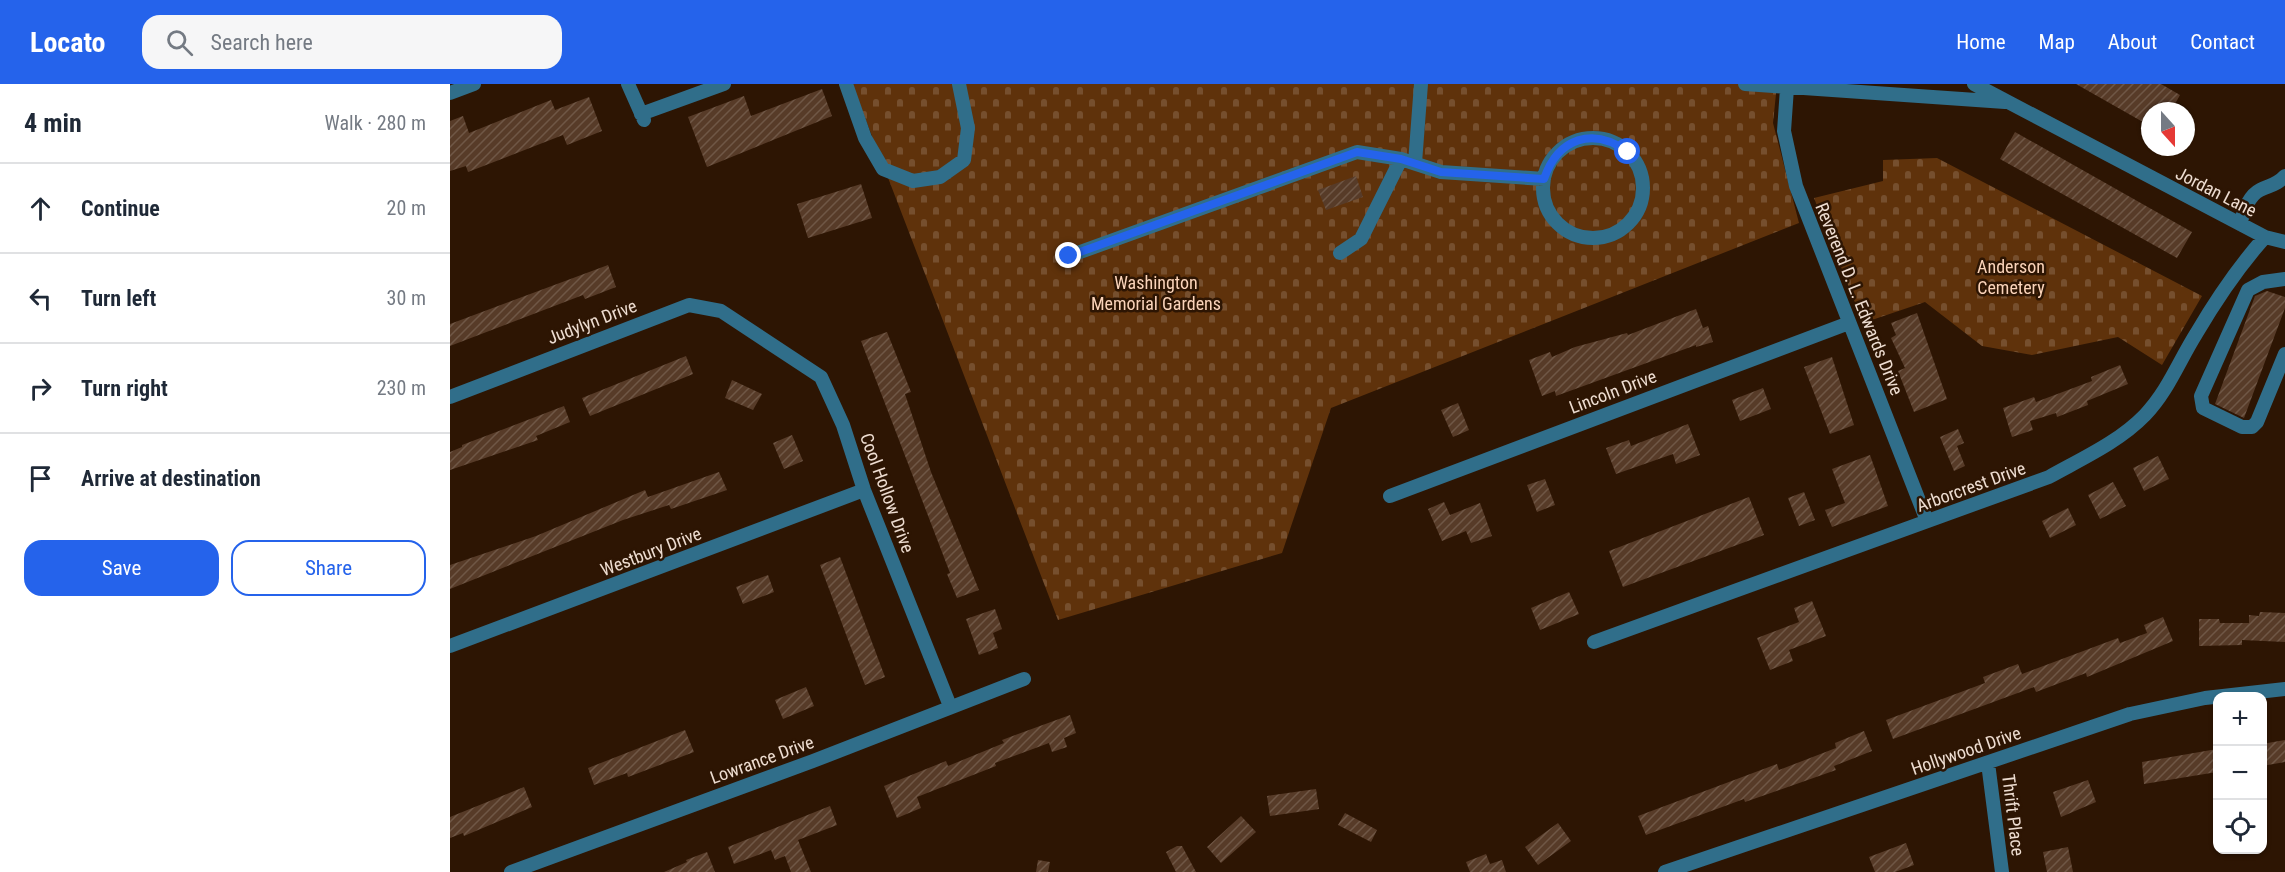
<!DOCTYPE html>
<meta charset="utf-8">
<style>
:root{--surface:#fff;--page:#f6f6f7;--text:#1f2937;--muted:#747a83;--line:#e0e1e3;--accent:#2563eb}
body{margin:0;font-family:"Roboto Condensed",sans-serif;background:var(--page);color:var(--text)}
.controls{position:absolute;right:18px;bottom:18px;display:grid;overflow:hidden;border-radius:12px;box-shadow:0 2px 4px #0004}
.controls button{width:54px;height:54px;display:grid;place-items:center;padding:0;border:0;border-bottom:2px solid var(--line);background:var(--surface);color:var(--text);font:30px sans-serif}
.compass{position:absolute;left:1691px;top:18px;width:54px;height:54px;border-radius:50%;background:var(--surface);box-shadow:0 2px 4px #0004;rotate:159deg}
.stop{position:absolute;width:18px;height:18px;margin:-14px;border:4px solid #2563eb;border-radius:50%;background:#fff}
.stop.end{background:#2563eb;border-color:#fff;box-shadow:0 2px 6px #0008}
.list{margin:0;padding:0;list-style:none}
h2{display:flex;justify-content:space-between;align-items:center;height:78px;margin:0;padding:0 24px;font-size:26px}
h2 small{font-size:20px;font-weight:400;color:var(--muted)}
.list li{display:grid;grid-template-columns:39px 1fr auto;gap:18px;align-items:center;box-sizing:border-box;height:90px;padding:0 24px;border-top:2px solid var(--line)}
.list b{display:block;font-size:22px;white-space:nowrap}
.list em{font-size:20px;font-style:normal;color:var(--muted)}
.actions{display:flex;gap:12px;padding:18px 24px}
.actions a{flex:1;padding:14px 0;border:2px solid var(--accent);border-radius:18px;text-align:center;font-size:21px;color:var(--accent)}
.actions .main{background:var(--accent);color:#fff}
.icon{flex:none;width:33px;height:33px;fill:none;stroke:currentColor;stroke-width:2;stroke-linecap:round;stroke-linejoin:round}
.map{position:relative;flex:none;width:1835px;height:788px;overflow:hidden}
header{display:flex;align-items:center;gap:36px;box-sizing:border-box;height:84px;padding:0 30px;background:var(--accent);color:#fff}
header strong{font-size:28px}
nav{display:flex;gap:33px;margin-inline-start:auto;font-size:21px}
.search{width:420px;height:54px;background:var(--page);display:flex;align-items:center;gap:15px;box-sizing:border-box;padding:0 21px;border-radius:18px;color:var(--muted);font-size:22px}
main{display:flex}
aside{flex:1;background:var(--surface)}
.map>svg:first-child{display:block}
.cemetery{fill:url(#cemetery-stones)}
.building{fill:url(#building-hatch)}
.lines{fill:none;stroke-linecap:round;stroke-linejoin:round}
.minor{stroke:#306e8a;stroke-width:14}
.route{stroke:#2563eb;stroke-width:8}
.labels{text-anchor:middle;stroke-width:5;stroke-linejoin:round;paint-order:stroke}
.street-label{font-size:18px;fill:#eeddd1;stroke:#2d1503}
.park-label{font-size:18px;fill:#fbd4ba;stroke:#2d1503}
</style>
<header>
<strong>Locato</strong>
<div class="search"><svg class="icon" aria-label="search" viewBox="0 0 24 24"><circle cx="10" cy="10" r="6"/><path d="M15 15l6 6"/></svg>Search here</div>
<nav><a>Home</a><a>Map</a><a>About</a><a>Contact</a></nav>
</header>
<main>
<aside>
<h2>4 min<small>Walk · 280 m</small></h2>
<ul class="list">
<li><svg class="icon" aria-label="ahead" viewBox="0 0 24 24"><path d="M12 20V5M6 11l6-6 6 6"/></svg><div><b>Continue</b></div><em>20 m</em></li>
<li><svg class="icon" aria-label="left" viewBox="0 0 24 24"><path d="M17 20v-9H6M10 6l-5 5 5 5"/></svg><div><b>Turn left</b></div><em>30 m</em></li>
<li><svg class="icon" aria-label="right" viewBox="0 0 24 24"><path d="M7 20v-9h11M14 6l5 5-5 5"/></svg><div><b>Turn right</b></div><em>230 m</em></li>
<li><svg class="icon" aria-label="arrive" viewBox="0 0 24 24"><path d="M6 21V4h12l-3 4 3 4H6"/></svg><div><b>Arrive at destination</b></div></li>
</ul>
<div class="actions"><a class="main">Save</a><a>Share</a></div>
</aside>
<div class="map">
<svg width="1835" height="788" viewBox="0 0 1835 788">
<defs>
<pattern id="cemetery-stones" width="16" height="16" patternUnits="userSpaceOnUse" patternTransform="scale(1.5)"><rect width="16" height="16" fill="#5f320b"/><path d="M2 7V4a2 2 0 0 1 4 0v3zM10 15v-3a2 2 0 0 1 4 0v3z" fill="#764f2e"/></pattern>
<pattern id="building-hatch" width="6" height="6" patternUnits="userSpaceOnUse" patternTransform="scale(1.5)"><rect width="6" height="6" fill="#573b28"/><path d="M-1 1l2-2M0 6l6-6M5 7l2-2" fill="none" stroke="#6f5746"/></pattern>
</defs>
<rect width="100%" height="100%" fill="#2d1503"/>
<path class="cemetery" d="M 402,0 L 1327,0 L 1323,39 L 1349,139 L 881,324 L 832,469 L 608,536 Z
M 1487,74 L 1752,212 L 1712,281 L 1668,253 L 1582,271 L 1532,262 L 1475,218 L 1413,239 L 1364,114 L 1433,97 L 1433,76 Z"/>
<path class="building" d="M 1626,0 L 1711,0 L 1730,11 L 1721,27 L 1700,27 L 1700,42 Z
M 372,5 L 382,32 L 257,83 L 238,33 L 294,12 L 301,32 Z
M 139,13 L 152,47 L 117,61 L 113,51 L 18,88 L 16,82 L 0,87 L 0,37 L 13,32 L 19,49 L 101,16 L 105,26 Z
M 1565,48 L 1742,148 L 1727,174 L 1550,75 Z
M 906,92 L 913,113 L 876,126 L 868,106 Z
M 411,100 L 422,134 L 358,154 L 347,120 Z
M 158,181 L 166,203 L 135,215 L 133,211 L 0,262 L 0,240 Z
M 1817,207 L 1835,213 L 1835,224 L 1794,334 L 1765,320 L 1805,212 Z
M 1246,225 L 1253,244 L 1258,242 L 1263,258 L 1246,263 L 1246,261 L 1106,312 L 1105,307 L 1092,312 L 1079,276 L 1100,268 L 1102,273 L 1125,263 L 1177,249 L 1178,251 Z
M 1467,229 L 1497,315 L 1464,328 L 1448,287 L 1455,284 L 1441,254 L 1446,251 L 1441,239 Z
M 437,248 L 461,308 L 455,310 L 481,388 L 529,506 L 507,514 L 497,490 L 500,489 L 411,257 Z
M 236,272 L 243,290 L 140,332 L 132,314 Z
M 1382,273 L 1404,341 L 1380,350 L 1354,283 Z
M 1670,281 L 1678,300 L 1637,317 L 1638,321 L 1607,333 L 1606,329 L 1580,337 L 1583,346 L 1562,353 L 1553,324 L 1584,313 L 1586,318 L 1642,297 L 1641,293 Z
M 282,296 L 312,310 L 303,326 L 275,314 Z
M 1313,304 L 1321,325 L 1290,337 L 1282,316 Z
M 1008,319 L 1019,346 L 1003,353 L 991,326 Z
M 114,322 L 120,338 L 86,352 L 88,356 L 0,386 L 0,368 L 12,363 L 12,361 Z
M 1238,340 L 1250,371 L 1226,380 L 1223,370 L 1166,390 L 1156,364 L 1179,356 L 1181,362 Z
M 1508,345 L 1514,359 L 1507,362 L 1515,382 L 1504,387 L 1490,353 Z
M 342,351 L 353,377 L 334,385 L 323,359 Z
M 1420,371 L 1438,422 L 1382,443 L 1375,426 L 1395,419 L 1382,385 Z
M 1708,372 L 1719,395 L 1694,407 L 1683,384 Z
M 269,388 L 277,406 L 221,425 L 219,421 L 173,436 L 0,505 L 0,481 L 86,452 L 195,406 L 198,413 Z
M 1095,395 L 1105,421 L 1087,428 L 1077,401 Z
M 1663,398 L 1676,422 L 1650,435 L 1638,411 Z
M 1354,408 L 1365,436 L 1349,442 L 1338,414 Z
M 1299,413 L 1314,451 L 1173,503 L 1159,467 Z
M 994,418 L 1000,431 L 1030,419 L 1042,452 L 1021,459 L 1016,447 L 992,457 L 978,425 Z
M 1618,424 L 1626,441 L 1600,454 L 1592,437 Z
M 390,473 L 435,593 L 415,601 L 370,481 Z
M 318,491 L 324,508 L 293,520 L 286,503 Z
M 1119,508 L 1129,530 L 1090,546 L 1081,524 Z
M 1362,517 L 1376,552 L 1339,566 L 1343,577 L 1320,586 L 1307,554 L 1349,538 L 1344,524 Z
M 545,525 L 552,545 L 543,549 L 548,564 L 529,571 L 516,535 Z
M 1810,528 L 1835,529 L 1835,558 L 1792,556 L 1792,561 L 1749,562 L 1749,535 L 1769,535 L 1770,539 L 1799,539 L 1799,531 L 1809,532 Z
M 1713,533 L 1723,557 L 1637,593 L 1636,589 L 1586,608 L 1584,603 L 1443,655 L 1436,636 L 1535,599 L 1533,593 L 1568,580 L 1572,590 L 1668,554 L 1670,559 L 1697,549 L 1694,541 Z
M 356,603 L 364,622 L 333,635 L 325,616 Z
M 620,631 L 626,649 L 614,654 L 617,663 L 602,668 L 599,659 L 545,679 L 546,682 L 467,713 L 471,724 L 447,734 L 434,702 L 496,677 L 498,682 L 554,659 L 552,656 Z
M 235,646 L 244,668 L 178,693 L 177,689 L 144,701 L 138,684 Z
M 1414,647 L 1422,667 L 1384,682 L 1386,686 L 1295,718 L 1294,715 L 1196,751 L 1188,732 L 1327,680 L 1329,686 L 1386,664 L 1385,659 Z
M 1835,656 L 1835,678 L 1812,682 L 1812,660 Z
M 1767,665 L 1767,688 L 1694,700 L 1692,678 Z
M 1638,696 L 1646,718 L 1611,733 L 1603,708 Z
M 74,703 L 82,723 L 14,752 L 13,749 L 0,754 L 0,733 Z
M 866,705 L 869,725 L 820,732 L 817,712 Z
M 380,722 L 387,741 L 348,756 L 361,788 L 341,788 L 335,772 L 325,776 L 321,766 L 284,780 L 278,763 Z
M 895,729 L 927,746 L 921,758 L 888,741 Z
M 791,732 L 806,748 L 771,779 L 757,763 Z
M 1108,739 L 1121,757 L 1088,781 L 1075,763 Z
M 1456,759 L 1464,781 L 1445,788 L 1425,788 L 1419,773 Z
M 727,762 L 732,762 L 746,788 L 726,788 L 716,768 Z
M 1618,763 L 1623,788 L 1597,788 L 1593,768 Z
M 257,768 L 265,788 L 214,788 L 237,778 L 236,776 Z
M 1036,770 L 1040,780 L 1052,776 L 1056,788 L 1020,788 L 1016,778 Z
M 588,776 L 600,778 L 598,788 L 586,788 Z"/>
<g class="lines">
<path class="minor" d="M 178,0 L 194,36
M 396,0 L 415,54 L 433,85 L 463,97 L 490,93 L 514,76 L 518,44 L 509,0
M 1295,0 L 1555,18
M 1340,0 L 1337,4 L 1334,47 L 1346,102 L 1477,437
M 1524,0 L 1815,153 L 1835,158
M 0,9 L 24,0
M 191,30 L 274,0
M1093 104a50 50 0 1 1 100 0a50 50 0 1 1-100 0Z
M 965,79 L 971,0
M 1790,140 C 1794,128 1798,112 1810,106 C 1820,101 1827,101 1835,92
M 890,169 L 911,155 L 951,75
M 619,172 L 907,68 L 951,75 L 991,88 L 1094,95
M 1835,195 L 1813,198 L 1798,206 L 1751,312 L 1753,324 L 1792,343 L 1802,343 L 1807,338 L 1835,270
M 0,313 L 239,221 L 271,227 L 371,293 L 393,341 L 414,406 L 500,622
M 940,412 L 1399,239
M 1144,558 L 1599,393 C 1631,375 1669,358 1695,331 C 1718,307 1729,277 1746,250 C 1766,216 1789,182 1815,153
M 0,562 L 414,406
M 1538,679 L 1552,788
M 61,788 L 363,677 L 574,595
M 1215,788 L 1680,630 L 1755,614 L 1835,605"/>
</g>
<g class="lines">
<path class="route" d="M 619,172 L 907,68 L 951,75 L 991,88 L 1094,95 C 1108,54 1143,42 1178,68"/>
</g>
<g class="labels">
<g class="street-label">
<text transform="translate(1766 108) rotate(27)" y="6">Jordan Lane</text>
<text transform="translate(1409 215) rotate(68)" y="6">Reverend D. L. Edwards Drive</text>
<text transform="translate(142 238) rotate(-21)" y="6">Judylyn Drive</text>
<text transform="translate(1163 308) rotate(-21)" y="6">Lincoln Drive</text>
<text transform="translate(1521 403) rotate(-20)" y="6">Arborcrest Drive</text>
<text transform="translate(437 409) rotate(70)" y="6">Cool Hollow Drive</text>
<text transform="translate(201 468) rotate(-21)" y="6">Westbury Drive</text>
<text transform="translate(1516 667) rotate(-19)" y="6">Hollywood Drive</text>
<text transform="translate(312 676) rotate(-20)" y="6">Lowrance Drive</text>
<text transform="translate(1563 731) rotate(83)" y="6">Thrift Place</text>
</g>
<g class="park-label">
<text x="1561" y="189">Anderson<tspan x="1561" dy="21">Cemetery</tspan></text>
<text x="706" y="205">Washington<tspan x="706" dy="21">Memorial Gardens</tspan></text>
</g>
</g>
</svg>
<div class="controls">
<button>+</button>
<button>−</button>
<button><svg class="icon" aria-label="locate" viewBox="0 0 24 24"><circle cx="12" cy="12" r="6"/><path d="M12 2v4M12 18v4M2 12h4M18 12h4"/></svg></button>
</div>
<svg class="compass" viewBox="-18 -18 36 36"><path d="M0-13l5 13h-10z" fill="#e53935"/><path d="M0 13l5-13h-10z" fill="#747a83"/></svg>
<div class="stop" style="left:1178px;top:68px"></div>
<div class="stop end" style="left:619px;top:172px"></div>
</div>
</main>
